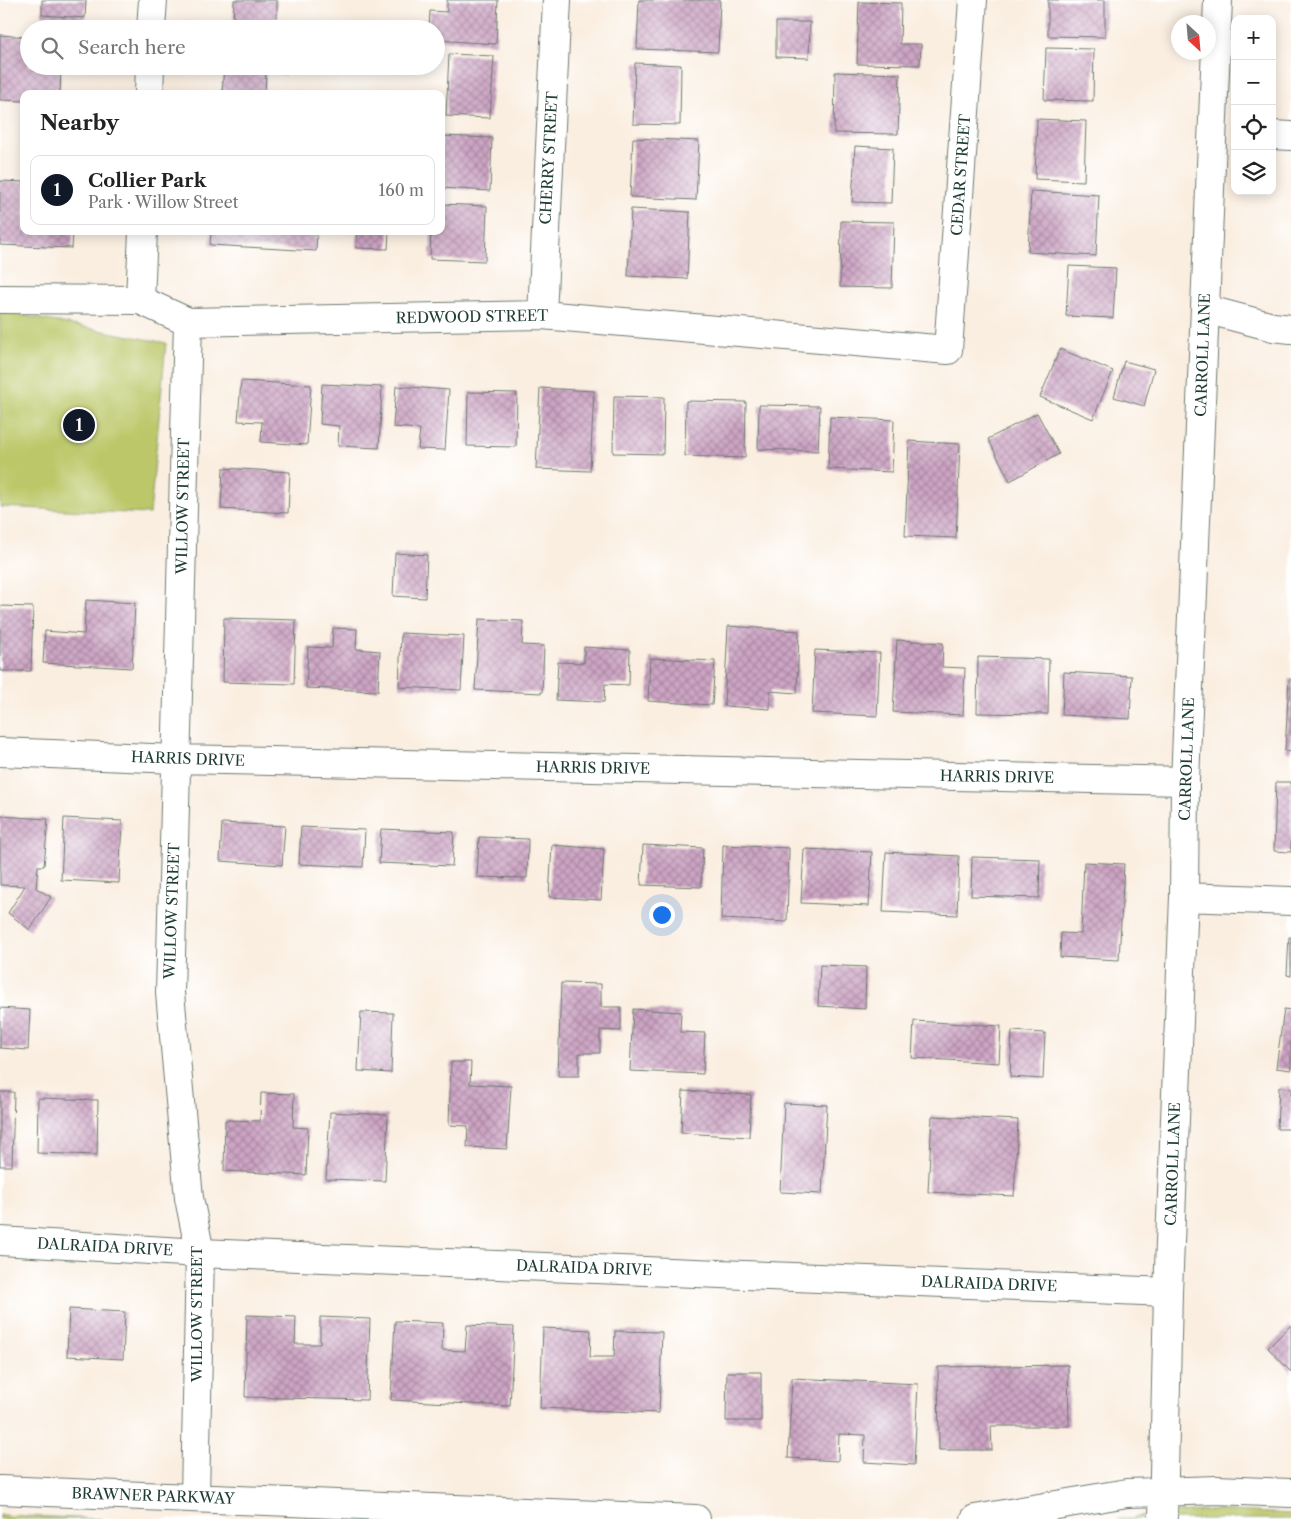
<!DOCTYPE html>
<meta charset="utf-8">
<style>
:root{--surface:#fff;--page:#f6f6f6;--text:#222;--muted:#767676;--line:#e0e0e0;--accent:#111827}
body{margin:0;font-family:"Libre Caslon Text",serif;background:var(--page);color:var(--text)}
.controls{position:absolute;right:15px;top:15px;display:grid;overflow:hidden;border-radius:10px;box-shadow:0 2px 12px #0003}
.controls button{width:45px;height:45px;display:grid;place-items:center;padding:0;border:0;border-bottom:1px solid var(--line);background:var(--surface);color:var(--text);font:25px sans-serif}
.compass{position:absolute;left:1171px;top:15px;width:45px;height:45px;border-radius:50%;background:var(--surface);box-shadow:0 2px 12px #0003;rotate:154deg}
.you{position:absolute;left:661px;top:914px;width:18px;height:18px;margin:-12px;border:4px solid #fff;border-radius:50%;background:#1a73e8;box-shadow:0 0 0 8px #1a73e833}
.badge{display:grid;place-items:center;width:32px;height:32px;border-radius:50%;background:var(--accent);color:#fff;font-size:16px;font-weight:700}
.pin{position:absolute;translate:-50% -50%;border:2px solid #fff;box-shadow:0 1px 5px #0006}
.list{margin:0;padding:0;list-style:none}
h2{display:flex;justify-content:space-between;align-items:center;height:65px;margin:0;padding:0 20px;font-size:21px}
h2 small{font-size:16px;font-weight:400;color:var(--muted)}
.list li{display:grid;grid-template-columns:32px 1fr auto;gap:15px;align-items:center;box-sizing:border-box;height:70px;margin:0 10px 10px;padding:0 10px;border:1px solid var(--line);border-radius:10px}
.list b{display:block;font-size:19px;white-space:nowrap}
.list p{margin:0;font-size:16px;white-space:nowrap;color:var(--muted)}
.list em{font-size:16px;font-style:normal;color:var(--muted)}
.icon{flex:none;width:28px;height:28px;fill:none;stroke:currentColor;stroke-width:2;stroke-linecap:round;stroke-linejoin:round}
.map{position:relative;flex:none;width:1291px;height:1519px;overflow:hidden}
.search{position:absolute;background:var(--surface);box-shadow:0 2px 12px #0003;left:20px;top:20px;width:425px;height:55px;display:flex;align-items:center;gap:12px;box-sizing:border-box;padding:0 18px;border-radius:28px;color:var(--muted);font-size:19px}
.panel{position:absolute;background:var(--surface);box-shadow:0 2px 12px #0003;left:20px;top:90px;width:425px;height:145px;border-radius:10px}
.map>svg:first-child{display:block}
.green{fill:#bbc768;stroke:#6d824e}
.building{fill:url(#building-cross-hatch)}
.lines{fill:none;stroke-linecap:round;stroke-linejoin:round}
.minor-casing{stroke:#6c7b70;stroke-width:30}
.minor{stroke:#fff;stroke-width:28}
.labels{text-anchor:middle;stroke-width:5;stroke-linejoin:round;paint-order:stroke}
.street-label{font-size:15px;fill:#1f3d34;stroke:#fff}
</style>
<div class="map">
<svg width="1291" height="1519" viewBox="0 0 1291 1519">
<defs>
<pattern id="building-cross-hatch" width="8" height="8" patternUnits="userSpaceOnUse" patternTransform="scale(1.25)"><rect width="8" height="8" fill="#cda4c4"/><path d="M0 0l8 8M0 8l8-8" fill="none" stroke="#a687a0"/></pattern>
</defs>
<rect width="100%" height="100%" fill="#fff"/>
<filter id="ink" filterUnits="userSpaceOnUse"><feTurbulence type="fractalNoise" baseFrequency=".02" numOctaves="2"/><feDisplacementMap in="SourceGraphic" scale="10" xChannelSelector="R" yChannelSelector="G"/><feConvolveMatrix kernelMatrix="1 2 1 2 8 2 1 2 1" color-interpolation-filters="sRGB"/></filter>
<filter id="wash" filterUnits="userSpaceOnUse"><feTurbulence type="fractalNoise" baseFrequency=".0096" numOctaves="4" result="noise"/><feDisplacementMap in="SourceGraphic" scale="20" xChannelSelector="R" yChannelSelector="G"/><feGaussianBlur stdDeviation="1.12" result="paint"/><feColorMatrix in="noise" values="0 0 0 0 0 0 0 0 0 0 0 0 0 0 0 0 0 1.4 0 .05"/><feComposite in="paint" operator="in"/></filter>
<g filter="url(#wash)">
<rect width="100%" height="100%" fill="#faeee0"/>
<path class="green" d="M 0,311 L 166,343 L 150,514 L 0,507 Z
M 1210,1510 L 1291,1514 L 1291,1519 L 1117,1519 Z
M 0,1515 L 101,1519 L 0,1519 Z"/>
<g id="blocks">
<path class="building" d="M 42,0 L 86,0 L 85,18 L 42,15 Z
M 234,0 L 277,0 L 277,27 L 233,26 Z
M 447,0 L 498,0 L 496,44 L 436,40 L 436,29 L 429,29 L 430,11 L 447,12 Z
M 639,0 L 720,0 L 718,52 L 637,49 Z
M 1048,0 L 1105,0 L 1105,37 L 1048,36 Z
M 859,2 L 901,3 L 900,44 L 921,44 L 920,65 L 857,64 Z
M 776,22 L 810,22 L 809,58 L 776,57 Z
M 0,35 L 29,37 L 29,66 L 61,66 L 60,94 L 24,94 L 24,101 L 0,100 Z
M 1046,48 L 1094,49 L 1093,101 L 1044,100 Z
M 449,54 L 494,56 L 490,118 L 446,116 Z
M 635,63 L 681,65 L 680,125 L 633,124 Z
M 224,66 L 288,66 L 288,73 L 266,72 L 265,94 L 222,93 Z
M 835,72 L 900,74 L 898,134 L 834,133 Z
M 1037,119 L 1086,121 L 1084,181 L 1035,179 Z
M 442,136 L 492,138 L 490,191 L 441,188 Z
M 633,138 L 699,141 L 696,200 L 630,197 Z
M 855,146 L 893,148 L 891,203 L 852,202 Z
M 0,181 L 24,182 L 24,231 L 73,231 L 72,248 L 0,245 Z
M 1031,191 L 1099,195 L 1096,256 L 1028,252 Z
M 441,204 L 487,206 L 485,261 L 430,259 L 431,231 L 441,231 Z
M 631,209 L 690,212 L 687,279 L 628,276 Z
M 841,221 L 894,222 L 892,288 L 840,287 Z
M 211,231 L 317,231 L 316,251 L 210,245 Z
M 357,231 L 389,231 L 388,249 L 356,248 Z
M 1069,266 L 1116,268 L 1113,318 L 1066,316 Z
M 1060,349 L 1113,371 L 1093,419 L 1040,397 Z
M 1124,361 L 1154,369 L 1144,406 L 1114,397 Z
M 241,381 L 311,385 L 307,445 L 261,442 L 262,422 L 238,421 Z
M 322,384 L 382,387 L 379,448 L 338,446 L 339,426 L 320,424 Z
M 396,386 L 449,390 L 445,450 L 418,449 L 420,429 L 393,427 Z
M 540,388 L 594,391 L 590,471 L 536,469 Z
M 468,392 L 517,393 L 516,447 L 467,446 Z
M 614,396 L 664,397 L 663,454 L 613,453 Z
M 686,401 L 746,402 L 745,458 L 685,456 Z
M 759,405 L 820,406 L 818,451 L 758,449 Z
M 1037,413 L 1059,454 L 1010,481 L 988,439 Z
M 830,417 L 894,420 L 892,472 L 828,469 Z
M 909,441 L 960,444 L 956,538 L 905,536 Z
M 223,468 L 290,472 L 288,513 L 221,509 Z
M 395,553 L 427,555 L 425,598 L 393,596 Z
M 86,600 L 135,603 L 132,668 L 43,663 L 45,631 L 84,634 Z
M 0,606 L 33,607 L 31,671 L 0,671 Z
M 224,618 L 296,620 L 294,684 L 223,682 Z
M 479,619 L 523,621 L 522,645 L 544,646 L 542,693 L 475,690 Z
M 728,626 L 799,631 L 797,693 L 770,691 L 770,709 L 724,706 Z
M 333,628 L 357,629 L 356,649 L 380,651 L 378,691 L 306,688 L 308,647 L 332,648 Z
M 401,633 L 464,636 L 461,690 L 399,687 Z
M 897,640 L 943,643 L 942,667 L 965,668 L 963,715 L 893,712 Z
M 584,647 L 630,650 L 629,685 L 605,684 L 604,702 L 556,700 L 558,662 L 584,663 Z
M 815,650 L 880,653 L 877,716 L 812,713 Z
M 978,657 L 1049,659 L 1048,714 L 977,713 Z
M 650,658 L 715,661 L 712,705 L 648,701 Z
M 1064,672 L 1132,676 L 1130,719 L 1062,715 Z
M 1289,679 L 1291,679 L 1291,752 L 1285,751 Z
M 1276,782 L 1291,782 L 1291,852 L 1274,851 Z
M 0,816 L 48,819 L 44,866 L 38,866 L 36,888 L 51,897 L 30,930 L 8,913 L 25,886 L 0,885 Z
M 64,818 L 122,821 L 119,883 L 61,880 Z
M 222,823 L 285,826 L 282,865 L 220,861 Z
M 301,827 L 365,830 L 363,867 L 299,864 Z
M 381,829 L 454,832 L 452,866 L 379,863 Z
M 479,837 L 528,839 L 527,878 L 477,877 Z
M 552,845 L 604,849 L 601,900 L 549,897 Z
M 643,845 L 703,848 L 701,887 L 641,885 Z
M 723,845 L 789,848 L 787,922 L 721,919 Z
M 804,849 L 872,852 L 869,906 L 801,903 Z
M 886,852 L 959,856 L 957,915 L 883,912 Z
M 972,857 L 1040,859 L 1039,898 L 971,896 Z
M 1084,862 L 1124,864 L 1119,960 L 1060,957 L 1061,933 L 1081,934 Z
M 1289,937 L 1291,937 L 1291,976 L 1287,975 Z
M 820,965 L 866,967 L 865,1009 L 818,1006 Z
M 561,983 L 601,984 L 601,1007 L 621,1007 L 621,1031 L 600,1030 L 600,1053 L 579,1053 L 579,1076 L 558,1076 Z
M 0,1008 L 30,1010 L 28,1050 L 0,1048 Z
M 633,1009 L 681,1012 L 680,1032 L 705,1033 L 703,1074 L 630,1071 Z
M 1284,1009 L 1291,1010 L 1291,1070 L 1276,1068 Z
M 361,1012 L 393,1013 L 391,1073 L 358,1071 Z
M 914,1021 L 1001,1026 L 999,1063 L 912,1058 Z
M 1012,1031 L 1045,1033 L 1043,1079 L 1010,1077 Z
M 451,1062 L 471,1062 L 470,1084 L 511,1086 L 507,1149 L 467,1147 L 468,1126 L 449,1125 Z
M 1279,1087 L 1291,1088 L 1291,1129 L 1277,1129 Z
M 683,1091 L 751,1095 L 749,1137 L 681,1133 Z
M 0,1092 L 14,1092 L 12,1166 L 0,1166 Z
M 261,1093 L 294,1094 L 293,1127 L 308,1128 L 306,1175 L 224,1171 L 225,1120 L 260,1121 Z
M 38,1098 L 98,1100 L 97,1155 L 37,1153 Z
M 784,1103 L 827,1105 L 822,1194 L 780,1192 Z
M 330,1112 L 388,1115 L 385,1181 L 326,1179 Z
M 932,1116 L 1018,1120 L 1014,1196 L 928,1192 Z
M 69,1309 L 125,1312 L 123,1359 L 67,1356 Z
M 247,1315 L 296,1317 L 295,1344 L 320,1344 L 320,1317 L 370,1319 L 367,1400 L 245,1397 Z
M 395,1321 L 443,1323 L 442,1350 L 465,1351 L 467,1325 L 514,1327 L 510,1406 L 391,1400 Z
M 1291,1325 L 1291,1372 L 1268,1348 Z
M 543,1328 L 591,1330 L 590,1357 L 614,1357 L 615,1331 L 662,1332 L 659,1413 L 540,1408 Z
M 1068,1365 L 1069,1426 L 991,1426 L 992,1450 L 939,1450 L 938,1367 Z
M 727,1372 L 761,1372 L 761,1421 L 726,1421 Z
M 792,1378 L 918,1384 L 914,1465 L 864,1462 L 865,1435 L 839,1434 L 838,1461 L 788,1458 Z"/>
</g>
</g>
<g filter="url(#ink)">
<use href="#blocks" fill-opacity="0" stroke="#6c7b70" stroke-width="1"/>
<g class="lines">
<g class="minor-casing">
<path id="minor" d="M 151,29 L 153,0
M 149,94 L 150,66
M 1272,135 L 1291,136
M 0,299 L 140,300 L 188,322 L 542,315 L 948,350 L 973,0
M 140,300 L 143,231
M 1205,309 L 1273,327 L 1291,329
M 542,315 L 557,0
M 188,322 L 170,993 L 189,1198 L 200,1253 L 195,1497
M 0,752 L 177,759 L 1185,781
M 1184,897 L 1291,901
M 0,1241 L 200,1253 L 1168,1292
M 0,1490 L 696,1519
M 975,1519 L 1127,1493 L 1217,1490 L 1291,1493
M 1163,1519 L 1168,1292 L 1184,897 L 1185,781 L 1218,0"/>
</g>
<use href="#minor" class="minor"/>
</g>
</g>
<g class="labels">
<g class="street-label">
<text transform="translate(549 158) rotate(-87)" y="5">CHERRY STREET</text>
<text transform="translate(961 175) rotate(-86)" y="5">CEDAR STREET</text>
<text transform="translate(472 317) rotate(-1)" y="5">REDWOOD STREET</text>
<text transform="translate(1203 355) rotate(-88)" y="5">CARROLL LANE</text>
<text transform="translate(183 506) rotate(-89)" y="5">WILLOW STREET</text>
<text transform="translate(188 759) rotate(2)" y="5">HARRIS DRIVE</text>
<text transform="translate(1187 759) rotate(-88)" y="5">CARROLL LANE</text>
<text transform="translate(593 768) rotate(1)" y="5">HARRIS DRIVE</text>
<text transform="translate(997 777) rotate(1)" y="5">HARRIS DRIVE</text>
<text transform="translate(172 911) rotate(-88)" y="5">WILLOW STREET</text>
<text transform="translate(1173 1164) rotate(-88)" y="5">CARROLL LANE</text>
<text transform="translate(105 1247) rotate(3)" y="5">DALRAIDA DRIVE</text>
<text transform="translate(584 1268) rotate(2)" y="5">DALRAIDA DRIVE</text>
<text transform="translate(989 1284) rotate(2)" y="5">DALRAIDA DRIVE</text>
<text transform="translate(197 1314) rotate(-90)" y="5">WILLOW STREET</text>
<text transform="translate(153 1496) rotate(2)" y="5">BRAWNER PARKWAY</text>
</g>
</g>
</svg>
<div class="controls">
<button>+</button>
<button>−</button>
<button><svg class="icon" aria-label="locate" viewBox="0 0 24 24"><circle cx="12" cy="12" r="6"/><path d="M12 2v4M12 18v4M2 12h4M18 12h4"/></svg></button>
<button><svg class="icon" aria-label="layers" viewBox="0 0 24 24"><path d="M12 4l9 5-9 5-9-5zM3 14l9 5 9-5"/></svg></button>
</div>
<svg class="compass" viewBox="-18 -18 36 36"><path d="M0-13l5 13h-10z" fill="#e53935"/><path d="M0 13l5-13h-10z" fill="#767676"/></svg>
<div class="you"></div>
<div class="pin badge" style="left:79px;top:425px">1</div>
<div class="search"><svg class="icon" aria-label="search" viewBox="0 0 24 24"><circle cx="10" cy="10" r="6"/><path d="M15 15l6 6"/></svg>Search here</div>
<section class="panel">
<h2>Nearby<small></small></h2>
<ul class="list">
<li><span class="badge">1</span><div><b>Collier Park</b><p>Park · Willow Street</p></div><em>160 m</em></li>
</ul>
</section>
</div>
